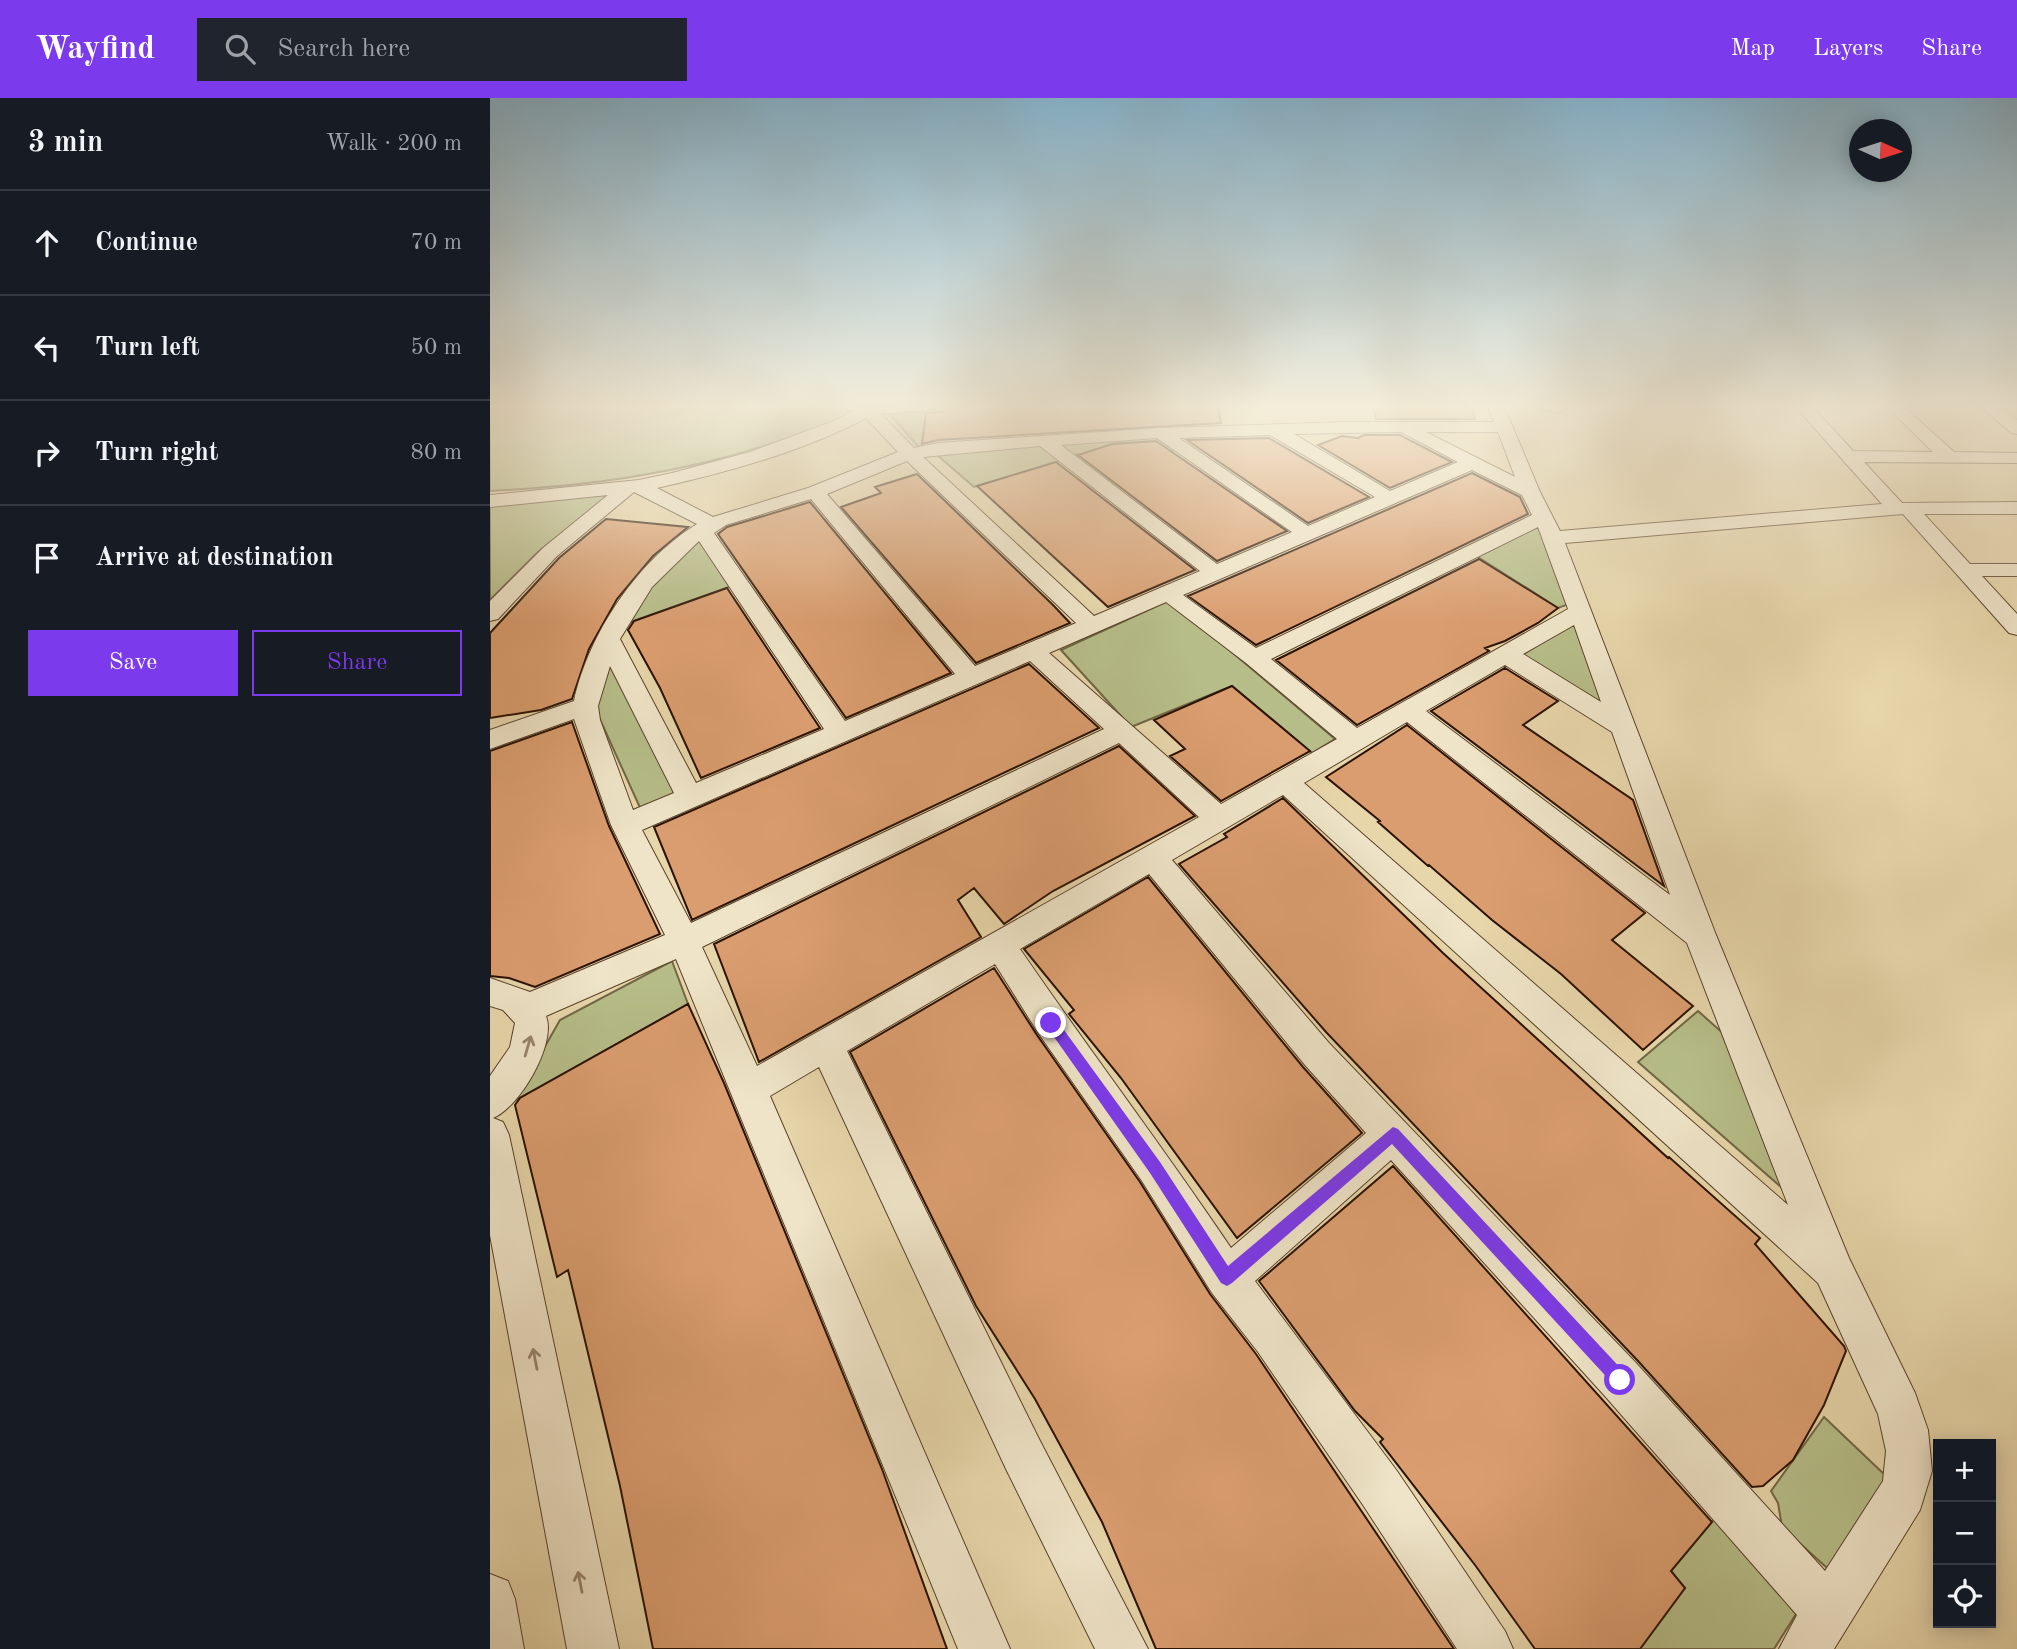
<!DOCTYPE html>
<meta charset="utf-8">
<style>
:root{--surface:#171b24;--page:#20242c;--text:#f1f3f6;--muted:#9ea1a6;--line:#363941;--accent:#7c3aed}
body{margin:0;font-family:"Old Standard TT",serif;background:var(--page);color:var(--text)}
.controls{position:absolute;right:21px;bottom:21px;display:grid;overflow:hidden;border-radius:0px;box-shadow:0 4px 18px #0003}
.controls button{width:63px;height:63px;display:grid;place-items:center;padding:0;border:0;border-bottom:2px solid var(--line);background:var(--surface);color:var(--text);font:35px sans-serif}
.compass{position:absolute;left:1359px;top:21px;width:63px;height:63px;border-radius:50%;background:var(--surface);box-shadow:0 4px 18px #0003;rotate:93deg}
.stop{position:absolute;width:21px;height:21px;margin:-16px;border:5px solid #7c3aed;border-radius:50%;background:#fff}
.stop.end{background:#7c3aed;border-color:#fff;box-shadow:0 2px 7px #0008}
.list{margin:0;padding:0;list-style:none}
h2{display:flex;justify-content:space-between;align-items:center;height:91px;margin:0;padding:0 28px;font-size:30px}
h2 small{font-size:23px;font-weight:400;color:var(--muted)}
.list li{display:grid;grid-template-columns:46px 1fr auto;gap:21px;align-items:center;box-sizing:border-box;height:105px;padding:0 28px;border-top:2px solid var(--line)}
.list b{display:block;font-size:26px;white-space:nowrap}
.list em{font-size:23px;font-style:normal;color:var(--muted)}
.actions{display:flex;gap:14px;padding:21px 28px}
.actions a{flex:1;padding:16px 0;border:2px solid var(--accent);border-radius:0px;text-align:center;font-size:24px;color:var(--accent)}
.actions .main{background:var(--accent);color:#fff}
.icon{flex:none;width:38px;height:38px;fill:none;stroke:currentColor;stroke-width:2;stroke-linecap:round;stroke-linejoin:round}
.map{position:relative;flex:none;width:1527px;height:1551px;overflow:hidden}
header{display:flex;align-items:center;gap:42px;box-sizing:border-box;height:98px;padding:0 35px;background:var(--accent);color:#fff}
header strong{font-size:33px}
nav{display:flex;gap:38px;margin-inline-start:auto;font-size:24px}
.search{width:490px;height:63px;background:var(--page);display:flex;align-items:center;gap:18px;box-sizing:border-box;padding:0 24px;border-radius:0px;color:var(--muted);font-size:26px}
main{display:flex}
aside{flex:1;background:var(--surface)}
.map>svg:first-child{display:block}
.green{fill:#b6bd88;stroke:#706744;stroke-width:2}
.building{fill:#da9d6f;stroke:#2b1100;stroke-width:2}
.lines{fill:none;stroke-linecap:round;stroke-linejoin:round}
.minor-casing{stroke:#5a422a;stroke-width:2}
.minor{fill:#efe4c8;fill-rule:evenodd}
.oneway{stroke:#97856e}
.route{fill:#7c3aed}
</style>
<header>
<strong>Wayfind</strong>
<div class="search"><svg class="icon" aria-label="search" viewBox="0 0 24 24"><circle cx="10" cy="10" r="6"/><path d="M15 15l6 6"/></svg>Search here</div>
<nav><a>Map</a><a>Layers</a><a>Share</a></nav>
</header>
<main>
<aside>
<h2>3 min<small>Walk · 200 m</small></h2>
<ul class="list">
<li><svg class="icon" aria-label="ahead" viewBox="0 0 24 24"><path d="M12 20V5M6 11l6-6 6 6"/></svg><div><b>Continue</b></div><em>70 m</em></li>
<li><svg class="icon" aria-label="left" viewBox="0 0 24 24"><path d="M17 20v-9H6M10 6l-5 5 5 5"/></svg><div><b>Turn left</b></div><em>50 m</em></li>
<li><svg class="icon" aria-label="right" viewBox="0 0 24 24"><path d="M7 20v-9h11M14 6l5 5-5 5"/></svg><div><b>Turn right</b></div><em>80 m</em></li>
<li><svg class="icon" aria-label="arrive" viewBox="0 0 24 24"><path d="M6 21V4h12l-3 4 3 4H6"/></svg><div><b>Arrive at destination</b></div></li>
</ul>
<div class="actions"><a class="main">Save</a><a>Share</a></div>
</aside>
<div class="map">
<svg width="1527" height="1551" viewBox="0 0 1527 1551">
<rect width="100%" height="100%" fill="#e7d6aa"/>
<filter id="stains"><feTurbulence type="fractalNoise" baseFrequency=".00286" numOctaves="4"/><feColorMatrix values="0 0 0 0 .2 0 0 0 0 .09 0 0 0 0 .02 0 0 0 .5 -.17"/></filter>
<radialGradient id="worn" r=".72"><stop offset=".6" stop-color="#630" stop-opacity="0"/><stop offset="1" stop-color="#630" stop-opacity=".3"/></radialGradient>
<path class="green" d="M 0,306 L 359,306 L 354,319 C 328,332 302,340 274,348 C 182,377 96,388 0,393 Z
M 437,312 L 432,348 L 431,352 L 399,315 Z
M 664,339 L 684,352 L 657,361 L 634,354 L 582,357 L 570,348 L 573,344 Z
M 547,346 L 570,363 L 484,389 L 447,357 Z
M 113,397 L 117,400 L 48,454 L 0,502 L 0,407 Z
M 1044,429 L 1053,432 L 1079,506 L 1068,510 L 985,457 Z
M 207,440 L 238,480 L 239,489 L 135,526 L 156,494 Z
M 680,502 L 845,641 L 822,655 L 742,588 L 641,629 L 571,552 Z
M 1082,526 L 1092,531 L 1113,613 L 1029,559 Z
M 122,559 L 198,690 L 152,714 L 108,617 L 108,596 Z
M 182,863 L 198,906 L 24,1003 L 70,922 Z
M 1208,913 L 1253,953 L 1291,1089 L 1148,964 Z
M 1334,1319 L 1396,1378 L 1366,1447 L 1337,1470 L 1292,1429 L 1288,1405 L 1281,1393 Z
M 1228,1416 L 1306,1516 L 1284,1551 L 1150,1551 L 1195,1490 L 1181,1473 Z"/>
<path class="building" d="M 511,306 L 728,306 L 731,325 L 448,342 L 432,346 L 436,315 L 451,314 L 458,310 Z
M 882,306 L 980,306 L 985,321 L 886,321 Z
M 874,337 L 910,337 L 962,364 L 900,390 L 828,347 L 852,338 L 868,340 Z
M 779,340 L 879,399 L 818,425 L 697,342 Z
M 666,343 L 797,433 L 727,463 L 588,357 L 622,346 Z
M 566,364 L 705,472 L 618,509 L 487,388 Z
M 982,375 L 1030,399 L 1038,416 L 766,547 L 698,498 Z
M 427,376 L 563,507 L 580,525 L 486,565 L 351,409 L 391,395 L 385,389 Z
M 320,404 L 461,575 L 356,620 L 228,436 L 237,429 Z
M 116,421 L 198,429 L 163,458 L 127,501 L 99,551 L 82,601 L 51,612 L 0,620 L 0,535 L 69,460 Z
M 989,461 L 1068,510 L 1048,525 L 1015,543 L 995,550 L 999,553 L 867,627 L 786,562 Z
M 237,490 L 330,630 L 211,680 L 170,590 L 138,532 L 144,523 Z
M 539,566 L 609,630 L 202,822 L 164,729 Z
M 1015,570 L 1068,603 L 1033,627 L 1143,702 L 1174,788 L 941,613 Z
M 742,588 L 820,653 L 731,703 L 680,658 L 695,651 L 664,622 Z
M 82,624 L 119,728 L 170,836 L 45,889 L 19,880 L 0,878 L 0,653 Z
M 917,627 L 1155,815 L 1122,842 L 1203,908 L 1153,952 L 1071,876 L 1002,822 L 939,767 L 938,768 L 888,724 L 890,723 L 836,679 Z
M 629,648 L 705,718 L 563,793 L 514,826 L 484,790 L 468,802 L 491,839 L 269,964 L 224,846 Z
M 793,700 L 953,855 L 1178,1060 L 1179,1059 L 1270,1140 L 1265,1146 L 1354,1248 L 1356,1253 L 1334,1307 L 1303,1362 L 1273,1388 L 1262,1389 L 1148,1263 L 836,934 L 689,766 L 737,739 L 734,736 Z
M 658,779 L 813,969 L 872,1035 L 747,1140 L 631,980 L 579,916 L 584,912 L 534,851 Z
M 504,870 L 547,937 L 650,1084 L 720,1196 L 766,1256 L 964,1551 L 666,1551 L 612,1424 L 545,1301 L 486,1208 L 360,954 Z
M 198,906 L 234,985 L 392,1371 L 457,1551 L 163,1551 L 130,1388 L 78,1172 L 67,1179 L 25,1007 L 30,1000 Z
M 903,1068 L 1222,1424 L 1181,1473 L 1195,1490 L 1150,1551 L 1045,1551 L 985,1467 L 890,1344 L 893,1341 L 865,1313 L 769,1183 Z"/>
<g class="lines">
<g class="minor-casing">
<path id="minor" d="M 396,306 L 459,306 L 451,311 L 391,316 L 424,350 L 448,345 L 671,330 L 855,324 L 1004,324 L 997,306 L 1013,306 L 1050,394 L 1070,433 L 1392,406 L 1303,306 L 1320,306 L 1363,353 L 1443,354 L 1394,306 L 1411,306 L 1464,354 L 1527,355 L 1527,365 L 1374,364 L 1412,405 L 1527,404 L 1527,416 L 1434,416 L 1480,466 L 1527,466 L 1527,478 L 1492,478 L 1527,516 L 1527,537 L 1519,535 L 1413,416 L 1075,445 L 1226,837 L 1359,1160 L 1425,1295 L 1438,1332 L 1442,1373 L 1430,1412 L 1344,1551 L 1289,1551 L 1307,1517 L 1114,1297 L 901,1062 L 765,1183 L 907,1373 L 1015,1533 L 1023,1551 L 967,1551 L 873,1407 L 768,1254 L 722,1195 L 652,1083 L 549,936 L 505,866 L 357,953 L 548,1339 L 658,1551 L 605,1551 L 516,1371 L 329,969 L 280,998 L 520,1551 L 468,1551 L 186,861 L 56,918 C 67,946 29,1010 3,1020 L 13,1024 L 19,1037 L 129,1551 L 77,1551 L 0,1137 L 0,978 L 20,949 L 25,925 L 13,912 L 0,908 L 0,880 L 40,894 L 175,837 L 121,727 L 84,621 L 0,651 L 0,632 L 84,603 C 99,535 148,462 207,426 L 144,394 L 67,458 L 8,521 L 0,523 L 0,503 L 53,450 L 118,397 L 0,409 L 0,397 L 149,382 L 182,375 L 260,354 L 344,323 L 372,308 ZM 376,320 L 408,354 L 318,390 L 223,419 L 167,390 C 237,374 312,354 376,320 ZM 911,334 L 968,364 L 900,393 L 804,336 ZM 936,334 L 1008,334 L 1025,379 ZM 780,337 L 885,399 L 818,428 L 689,340 ZM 667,340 L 802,434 L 727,466 L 571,347 ZM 550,348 L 710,473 L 604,518 L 433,359 ZM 417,363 L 586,525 L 485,568 L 337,396 ZM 982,372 L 1032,397 L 1042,417 L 766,550 L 693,497 ZM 321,401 L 465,576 L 355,623 L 224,435 L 236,427 ZM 1048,429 L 1078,511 L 867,630 L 781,561 ZM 209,443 L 334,631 L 206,685 L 130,541 L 162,489 ZM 676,504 L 756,565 L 847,641 L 731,706 L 559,555 ZM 1084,527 L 1111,604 L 1033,556 ZM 540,563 L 614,631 L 201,825 L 152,732 ZM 1015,567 L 1122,634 L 1180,797 L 936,613 ZM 120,568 L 184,695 L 143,712 L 110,622 L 108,608 ZM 917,624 L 1197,845 L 1298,1107 L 814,685 ZM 629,645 L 709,719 L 267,968 L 212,849 ZM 793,697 L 1328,1185 L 1388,1316 L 1396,1353 L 1393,1383 L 1335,1473 L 1146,1265 L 839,945 L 682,762 ZM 659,776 L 815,967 L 876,1035 L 741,1150 C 673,1049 599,952 530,851 Z
M 1048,306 L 1072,306 L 1077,310 L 1069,315 L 1050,310 Z
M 1488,306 L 1506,306 L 1527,322 L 1527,336 L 1521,335 Z
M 0,1476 L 18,1483 L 25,1501 L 34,1551 L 0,1551 Z"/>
</g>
<use href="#minor" class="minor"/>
</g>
<defs><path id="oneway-shaft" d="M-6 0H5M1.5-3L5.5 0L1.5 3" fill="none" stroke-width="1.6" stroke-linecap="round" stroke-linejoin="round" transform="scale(1.75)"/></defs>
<g class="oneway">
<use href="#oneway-shaft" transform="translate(38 948) rotate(-74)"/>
<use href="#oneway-shaft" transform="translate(45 1261) rotate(-101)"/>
<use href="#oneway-shaft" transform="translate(90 1484) rotate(-101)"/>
</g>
<linearGradient id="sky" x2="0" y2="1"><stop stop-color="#87b6d0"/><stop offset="0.59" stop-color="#f4edd9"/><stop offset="1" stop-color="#f4edd9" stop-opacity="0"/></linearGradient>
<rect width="1527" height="523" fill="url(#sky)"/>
<path class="route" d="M 561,919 L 566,921 L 670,1064 L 738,1168 L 903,1029 L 908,1031 L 1136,1276 L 1139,1282 L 1136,1287 L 1130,1290 L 1124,1287 L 902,1046 L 742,1185 L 737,1188 L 731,1185 L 660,1075 L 557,929 L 557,921 Z"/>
<rect width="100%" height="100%" filter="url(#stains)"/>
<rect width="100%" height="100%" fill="url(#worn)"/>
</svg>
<div class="controls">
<button>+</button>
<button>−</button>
<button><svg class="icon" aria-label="locate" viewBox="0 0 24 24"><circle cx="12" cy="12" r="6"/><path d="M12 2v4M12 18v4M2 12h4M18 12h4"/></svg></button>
</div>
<svg class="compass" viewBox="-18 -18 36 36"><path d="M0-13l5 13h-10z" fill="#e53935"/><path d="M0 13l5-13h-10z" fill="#9ea1a6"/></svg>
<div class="stop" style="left:1130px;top:1282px"></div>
<div class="stop end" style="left:561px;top:925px"></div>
</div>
</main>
